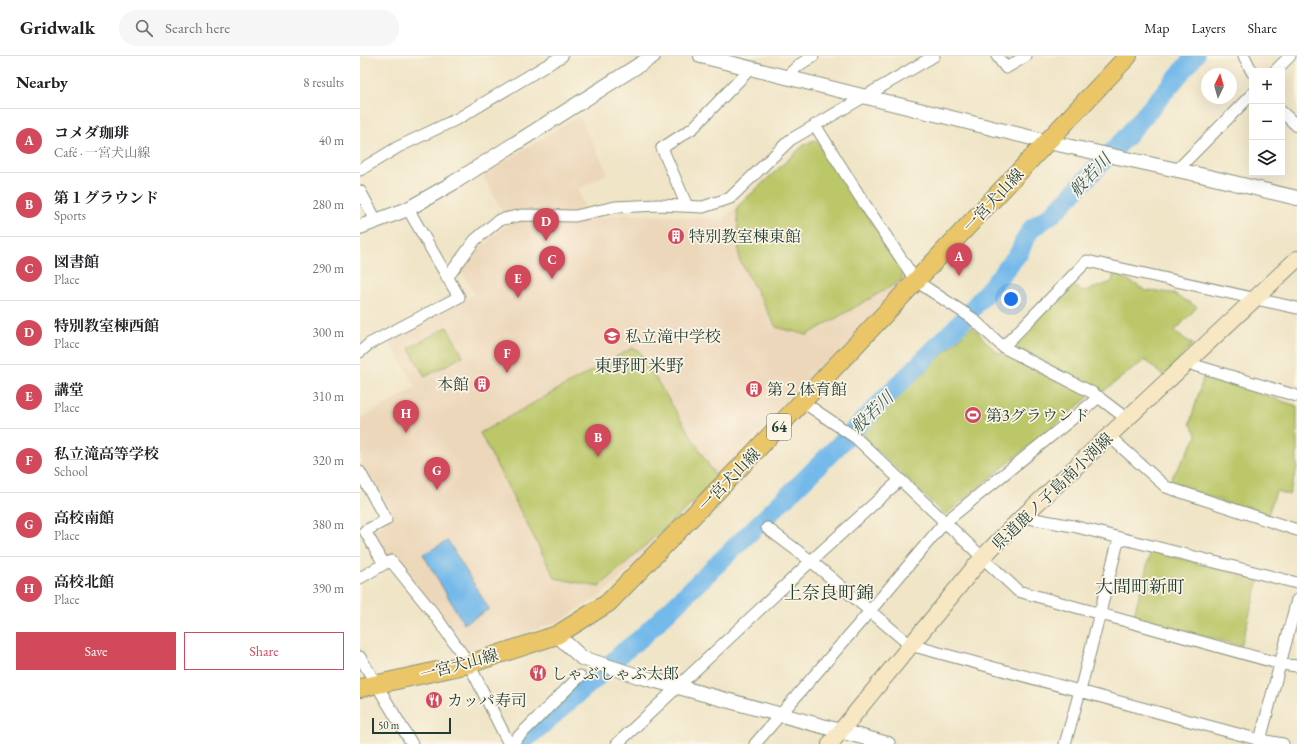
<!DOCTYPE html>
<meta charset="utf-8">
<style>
:root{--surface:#fff;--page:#f6f6f6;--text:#202124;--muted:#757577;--line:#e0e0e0;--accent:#d1495b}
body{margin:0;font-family:"EB Garamond","Noto Serif JP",serif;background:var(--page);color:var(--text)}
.controls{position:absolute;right:12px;top:12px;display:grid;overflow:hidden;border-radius:0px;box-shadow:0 4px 16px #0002}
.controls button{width:36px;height:36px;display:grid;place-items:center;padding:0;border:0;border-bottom:1px solid var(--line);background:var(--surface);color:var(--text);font:20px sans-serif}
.compass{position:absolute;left:841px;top:12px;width:36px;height:36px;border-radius:50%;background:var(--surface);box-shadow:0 4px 16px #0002;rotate:5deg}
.scale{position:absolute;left:12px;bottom:10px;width:79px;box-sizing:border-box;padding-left:4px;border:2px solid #1f3d34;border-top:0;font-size:11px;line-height:14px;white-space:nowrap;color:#1f3d34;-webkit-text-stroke:3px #fcf5e5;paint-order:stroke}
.you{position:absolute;left:651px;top:243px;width:14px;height:14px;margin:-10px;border:3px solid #fff;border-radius:50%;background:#1a73e8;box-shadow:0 0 0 6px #1a73e833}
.badge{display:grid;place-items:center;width:26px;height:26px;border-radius:50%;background:var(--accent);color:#fff;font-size:13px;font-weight:700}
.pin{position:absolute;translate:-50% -33px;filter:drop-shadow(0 1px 2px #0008)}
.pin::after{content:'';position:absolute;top:21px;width:14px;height:12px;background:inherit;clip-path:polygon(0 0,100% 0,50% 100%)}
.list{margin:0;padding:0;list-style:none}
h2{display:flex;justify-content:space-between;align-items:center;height:52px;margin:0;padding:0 16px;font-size:17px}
h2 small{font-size:13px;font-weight:400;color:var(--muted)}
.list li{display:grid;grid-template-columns:26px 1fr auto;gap:12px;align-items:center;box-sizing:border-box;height:64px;padding:0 16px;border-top:1px solid var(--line)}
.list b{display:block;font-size:15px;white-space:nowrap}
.list p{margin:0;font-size:13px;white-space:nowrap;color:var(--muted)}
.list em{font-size:13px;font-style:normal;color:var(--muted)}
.actions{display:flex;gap:8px;padding:12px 16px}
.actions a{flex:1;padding:9px 0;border:1px solid var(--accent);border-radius:0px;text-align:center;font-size:14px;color:var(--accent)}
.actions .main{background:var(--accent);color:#fff}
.icon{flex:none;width:22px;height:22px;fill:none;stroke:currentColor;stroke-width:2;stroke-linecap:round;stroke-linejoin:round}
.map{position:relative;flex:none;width:937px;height:688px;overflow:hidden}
header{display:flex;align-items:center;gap:24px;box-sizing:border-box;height:56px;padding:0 20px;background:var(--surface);border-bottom:1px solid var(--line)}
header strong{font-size:19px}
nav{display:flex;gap:22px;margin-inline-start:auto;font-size:14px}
.search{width:280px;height:36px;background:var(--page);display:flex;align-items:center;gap:10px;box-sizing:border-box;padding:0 14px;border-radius:22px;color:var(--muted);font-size:15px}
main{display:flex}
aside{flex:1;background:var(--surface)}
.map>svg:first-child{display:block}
.built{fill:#ecd7ba}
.green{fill:#bbc769;stroke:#6d824e}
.water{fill:#73b9ea;stroke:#497b8f}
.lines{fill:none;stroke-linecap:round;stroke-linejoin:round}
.river{stroke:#73b9ea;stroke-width:19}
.minor-casing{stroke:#88917e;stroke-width:13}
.tertiary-casing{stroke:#88917e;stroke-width:16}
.secondary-casing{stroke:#88917e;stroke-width:18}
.primary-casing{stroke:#88917e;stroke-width:20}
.minor{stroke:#fff;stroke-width:11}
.tertiary{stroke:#fff;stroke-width:14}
.secondary{stroke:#f7e8c3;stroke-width:16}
.primary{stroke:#eac669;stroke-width:18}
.labels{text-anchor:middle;stroke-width:3.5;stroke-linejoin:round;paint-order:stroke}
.shield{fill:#fcf5e5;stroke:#617469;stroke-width:1}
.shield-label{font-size:15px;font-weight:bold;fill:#1f3d34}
.street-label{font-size:16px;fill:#1f3d34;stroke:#fcf5e5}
.poi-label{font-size:16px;fill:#1f3d34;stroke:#fcf5e5;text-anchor:start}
.water-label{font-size:17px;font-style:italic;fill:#345c62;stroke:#fcf5e5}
.quarter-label{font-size:18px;fill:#1f3d34;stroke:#fcf5e5}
</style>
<header>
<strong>Gridwalk</strong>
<div class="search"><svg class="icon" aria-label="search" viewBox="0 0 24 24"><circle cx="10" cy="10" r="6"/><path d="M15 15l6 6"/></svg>Search here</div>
<nav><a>Map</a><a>Layers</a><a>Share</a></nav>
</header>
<main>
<aside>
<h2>Nearby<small>8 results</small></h2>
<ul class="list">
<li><span class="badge">A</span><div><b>コメダ珈琲</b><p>Café · 一宮犬山線</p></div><em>40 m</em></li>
<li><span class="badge">B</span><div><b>第１グラウンド</b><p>Sports</p></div><em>280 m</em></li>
<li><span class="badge">C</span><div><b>図書館</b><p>Place</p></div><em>290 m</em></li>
<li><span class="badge">D</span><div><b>特別教室棟西館</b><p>Place</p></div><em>300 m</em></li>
<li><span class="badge">E</span><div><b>講堂</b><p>Place</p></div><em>310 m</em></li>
<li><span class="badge">F</span><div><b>私立滝高等学校</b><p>School</p></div><em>320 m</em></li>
<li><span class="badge">G</span><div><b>高校南館</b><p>Place</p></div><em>380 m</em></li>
<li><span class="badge">H</span><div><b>高校北館</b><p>Place</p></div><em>390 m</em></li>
</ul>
<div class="actions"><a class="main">Save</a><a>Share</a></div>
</aside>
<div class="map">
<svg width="937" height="688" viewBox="0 0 937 688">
<rect width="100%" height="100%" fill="#fcf5e5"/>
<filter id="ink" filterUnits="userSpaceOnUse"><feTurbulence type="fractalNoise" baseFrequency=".025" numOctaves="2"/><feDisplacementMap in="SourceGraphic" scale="8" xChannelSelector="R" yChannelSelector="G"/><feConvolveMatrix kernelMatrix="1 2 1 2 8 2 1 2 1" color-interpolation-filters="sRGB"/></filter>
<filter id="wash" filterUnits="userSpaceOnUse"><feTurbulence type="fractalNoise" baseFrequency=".012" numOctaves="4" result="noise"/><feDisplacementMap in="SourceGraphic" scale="16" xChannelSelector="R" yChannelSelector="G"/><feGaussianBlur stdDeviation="0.9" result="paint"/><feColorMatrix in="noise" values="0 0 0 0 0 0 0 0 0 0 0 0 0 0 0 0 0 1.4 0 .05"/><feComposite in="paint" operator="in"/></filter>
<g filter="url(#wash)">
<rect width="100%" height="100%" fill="#f0e5c7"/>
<path class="built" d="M 219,60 L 248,117 L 218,134 L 229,164 L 265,158 L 363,163 L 443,88 L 455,83 L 459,84 L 547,216 L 549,227 L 289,496 L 242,538 L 201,564 L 109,598 L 63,539 L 26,504 L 8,476 L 28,465 L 0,411 L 0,363 L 56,331 L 28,283 L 115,238 L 101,214 L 121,191 L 149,168 L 123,119 Z"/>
<path class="green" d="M 454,84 L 458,86 L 542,213 L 542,224 L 447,279 L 416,271 L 379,203 L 377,151 L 444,89 Z
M 754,216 L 787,235 L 812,237 L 837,251 L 814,276 L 833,288 L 804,320 L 785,304 L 742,336 L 651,290 L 712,227 L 722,236 L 752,226 Z
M 612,270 L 635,295 L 730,340 L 585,459 L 500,378 Z
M 87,271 L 103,300 L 65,321 L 49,292 Z
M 272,292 L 279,295 L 358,424 L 239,531 L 195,522 L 120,377 Z
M 844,319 L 937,350 L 937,413 L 929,439 L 916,435 L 907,462 L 809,426 L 837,380 L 830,367 Z
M 791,495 L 899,523 L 881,590 L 773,562 Z"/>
<path class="water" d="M 88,485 L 129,553 L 104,568 L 63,498 Z"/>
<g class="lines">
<path class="river" d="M 160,688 L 235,623 L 263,596 L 281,582 L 449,419 L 603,264 L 659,197 L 665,183 L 672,172 L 694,157 L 766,81 L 835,0"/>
</g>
</g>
<g filter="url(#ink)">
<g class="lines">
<g class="minor-casing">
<path id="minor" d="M 637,0 L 646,12 L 666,0
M 884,0 L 892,16
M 915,15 L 930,0
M 426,21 L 439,9 L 453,0
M 922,56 L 937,70
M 455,69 L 500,141 L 556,225 L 612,262 L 643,291 L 733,337 L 767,363
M 0,114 L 38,91 L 99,62 L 202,0
M 817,114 L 892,38
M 0,135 L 17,166
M 327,150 L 302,92 L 333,72 L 391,12
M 87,222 L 115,184 L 139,164 L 162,159 L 215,160 L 255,151 L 299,149 L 343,151 L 370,142 L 430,84 L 574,0
M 643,291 L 727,205 L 937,252
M 0,296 L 9,288 L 99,241 L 48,153
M 827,307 L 937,340
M 443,346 L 496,382 L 658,535 L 921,608 L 937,610
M 749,380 L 806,431 L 937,474
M 0,416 L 26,464 L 5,475 L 24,508 L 31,505 L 74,558 L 109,608 L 149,688
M 663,461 L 713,470 L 937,527
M 407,472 L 451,505 L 550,589 L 900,684 L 923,688
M 0,522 L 24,508
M 0,601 L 52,688
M 151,688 L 220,620
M 257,688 L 451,505 L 540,424
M 395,688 L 510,555 L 584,467 L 739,341
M 705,688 L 720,635 L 759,482
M 899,688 L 937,544"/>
</g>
<g class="tertiary-casing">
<path id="tertiary" d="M 341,0 L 688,86 L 845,120 L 937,142
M 0,171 L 48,153 L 93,127 L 293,0
M 197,579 L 222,602 L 278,620 L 528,688"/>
</g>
<g class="secondary-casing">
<path id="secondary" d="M 470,688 L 622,502 L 656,467 L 937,203"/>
</g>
<g class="primary-casing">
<path id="primary" d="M 0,632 L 109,608 L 197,579 L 248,547 L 388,403 L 768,0"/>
</g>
<use href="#minor" class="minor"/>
<use href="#tertiary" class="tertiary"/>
<use href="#secondary" class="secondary"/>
<use href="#primary" class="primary"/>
</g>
</g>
<defs>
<g id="building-disc" transform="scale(0.9)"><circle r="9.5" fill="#d1495b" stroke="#fcf5e5"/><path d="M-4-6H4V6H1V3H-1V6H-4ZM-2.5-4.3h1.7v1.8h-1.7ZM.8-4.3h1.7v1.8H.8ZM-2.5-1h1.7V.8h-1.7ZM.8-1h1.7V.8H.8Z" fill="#fff"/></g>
<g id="school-disc" transform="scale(0.9)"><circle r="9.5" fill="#d1495b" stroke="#fcf5e5"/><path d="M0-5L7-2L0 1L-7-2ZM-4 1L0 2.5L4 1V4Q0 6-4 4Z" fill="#fff"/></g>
<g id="stadium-disc" transform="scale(0.9)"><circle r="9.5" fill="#d1495b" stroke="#fcf5e5"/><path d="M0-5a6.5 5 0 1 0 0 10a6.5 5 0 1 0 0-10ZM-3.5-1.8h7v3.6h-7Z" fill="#fff"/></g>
<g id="restaurant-disc" transform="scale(0.9)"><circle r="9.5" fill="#d1495b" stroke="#fcf5e5"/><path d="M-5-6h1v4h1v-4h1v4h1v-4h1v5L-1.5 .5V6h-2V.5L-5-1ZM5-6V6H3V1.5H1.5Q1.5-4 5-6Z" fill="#fff"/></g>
</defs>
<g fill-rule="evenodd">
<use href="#building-disc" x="316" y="180"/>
<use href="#school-disc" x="252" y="280"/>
<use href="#building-disc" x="122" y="328"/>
<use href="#building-disc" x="394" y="333"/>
<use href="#stadium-disc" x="613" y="359"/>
<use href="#restaurant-disc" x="178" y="617"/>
<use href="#restaurant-disc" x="74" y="644"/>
</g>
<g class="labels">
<rect class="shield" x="407" y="358" width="24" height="26" rx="3"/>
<g class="shield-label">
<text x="419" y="376">64</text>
</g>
<g class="street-label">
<text transform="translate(633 144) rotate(-47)" y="6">一宮犬山線</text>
<text transform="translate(369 423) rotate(-46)" y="6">一宮犬山線</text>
<text transform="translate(692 435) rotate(-44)" y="6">県道鹿ノ子島南小渕線</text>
<text transform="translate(99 608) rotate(-15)" y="6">一宮犬山線</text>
</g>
<g class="poi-label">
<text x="329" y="186">特別教室棟東館</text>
<text x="265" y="286">私立滝中学校</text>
<text x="109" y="334" text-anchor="end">本館</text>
<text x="407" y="339">第２体育館</text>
<text x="626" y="365">第3グラウンド</text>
<text x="191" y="623">しゃぶしゃぶ太郎</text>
<text x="87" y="650">カッパ寿司</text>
</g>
<g class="water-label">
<text transform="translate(730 119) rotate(-47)" y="6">般若川</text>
<text transform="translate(512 356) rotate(-44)" y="6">般若川</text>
</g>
<g class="quarter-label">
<text x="279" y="316">東野町米野</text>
<text x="780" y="537">大間町新町</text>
<text x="469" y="543">上奈良町錦</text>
</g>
</g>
</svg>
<div class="controls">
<button>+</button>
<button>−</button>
<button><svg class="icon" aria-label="layers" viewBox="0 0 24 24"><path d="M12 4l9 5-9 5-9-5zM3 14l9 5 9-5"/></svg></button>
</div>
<svg class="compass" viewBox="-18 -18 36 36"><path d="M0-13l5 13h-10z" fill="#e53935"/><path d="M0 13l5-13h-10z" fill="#757577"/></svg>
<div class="scale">50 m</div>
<div class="you"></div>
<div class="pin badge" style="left:599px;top:220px">A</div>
<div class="pin badge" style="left:238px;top:401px">B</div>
<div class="pin badge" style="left:192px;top:223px">C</div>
<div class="pin badge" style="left:186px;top:185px">D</div>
<div class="pin badge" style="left:158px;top:242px">E</div>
<div class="pin badge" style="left:147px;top:317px">F</div>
<div class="pin badge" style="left:77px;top:434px">G</div>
<div class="pin badge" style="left:46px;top:377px">H</div>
</div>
</main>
